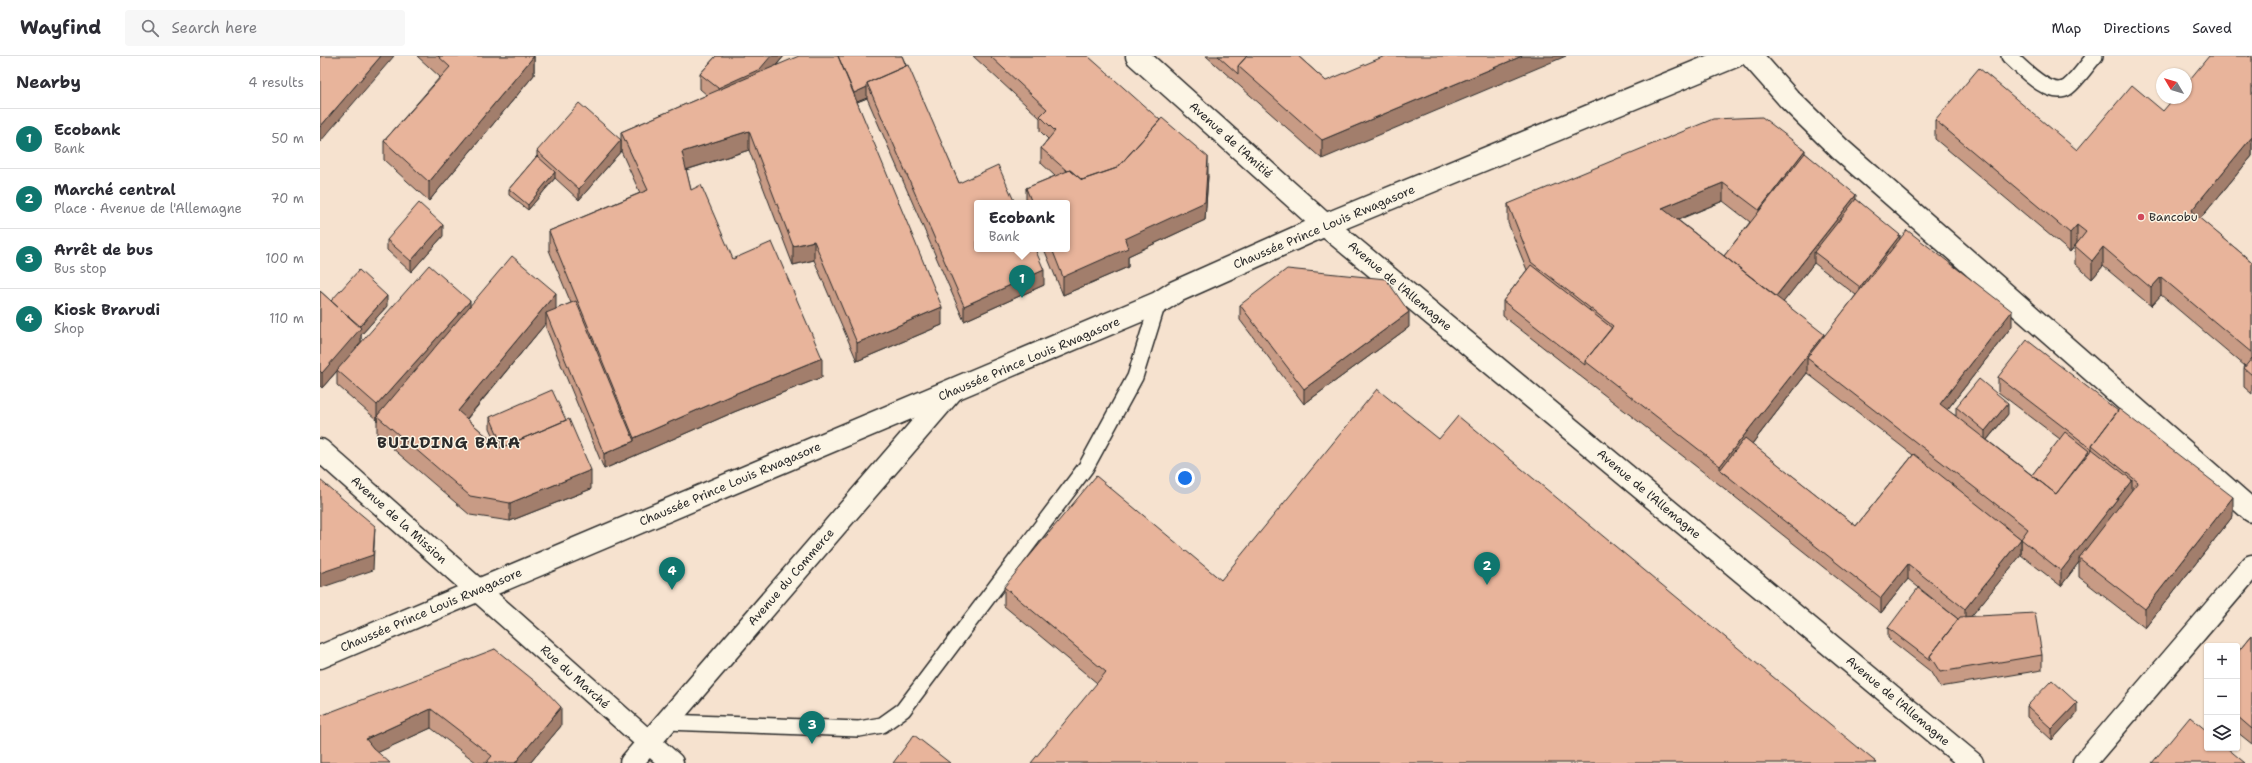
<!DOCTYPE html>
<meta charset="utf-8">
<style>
:root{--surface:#fff;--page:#f7f7f7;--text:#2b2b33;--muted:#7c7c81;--line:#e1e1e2;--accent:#0f766e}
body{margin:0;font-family:"Shantell Sans",sans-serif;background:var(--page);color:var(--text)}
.controls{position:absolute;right:12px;bottom:12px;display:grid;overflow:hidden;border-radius:4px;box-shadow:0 1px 3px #0004}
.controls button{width:36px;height:36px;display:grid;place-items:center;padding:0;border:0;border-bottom:1px solid var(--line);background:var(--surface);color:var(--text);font:20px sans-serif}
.compass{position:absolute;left:1836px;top:12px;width:36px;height:36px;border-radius:50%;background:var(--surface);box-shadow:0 1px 3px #0004;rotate:308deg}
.you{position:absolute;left:865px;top:422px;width:14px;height:14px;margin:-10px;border:3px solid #fff;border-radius:50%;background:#1a73e8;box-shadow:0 0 0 6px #1a73e833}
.badge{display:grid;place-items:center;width:26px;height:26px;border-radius:50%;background:var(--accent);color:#fff;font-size:13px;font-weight:700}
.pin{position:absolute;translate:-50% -33px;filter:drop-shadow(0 1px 2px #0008)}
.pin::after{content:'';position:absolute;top:21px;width:14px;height:12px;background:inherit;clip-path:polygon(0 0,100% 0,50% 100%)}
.popup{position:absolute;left:654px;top:144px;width:96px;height:52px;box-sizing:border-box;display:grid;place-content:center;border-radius:4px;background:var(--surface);filter:drop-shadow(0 1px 3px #0005);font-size:13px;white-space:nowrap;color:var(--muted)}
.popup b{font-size:15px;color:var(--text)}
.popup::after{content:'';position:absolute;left:50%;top:100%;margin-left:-8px;border:8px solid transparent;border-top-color:var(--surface)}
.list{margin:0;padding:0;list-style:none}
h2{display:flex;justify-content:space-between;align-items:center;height:52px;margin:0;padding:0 16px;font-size:17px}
h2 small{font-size:13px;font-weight:400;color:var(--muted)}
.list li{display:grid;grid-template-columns:26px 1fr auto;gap:12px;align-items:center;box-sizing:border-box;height:60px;padding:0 16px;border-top:1px solid var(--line)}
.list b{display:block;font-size:15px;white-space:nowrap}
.list p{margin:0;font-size:13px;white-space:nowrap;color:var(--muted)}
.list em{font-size:13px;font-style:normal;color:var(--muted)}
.icon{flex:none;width:22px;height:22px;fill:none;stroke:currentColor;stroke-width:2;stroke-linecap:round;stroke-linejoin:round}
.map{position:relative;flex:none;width:1932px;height:707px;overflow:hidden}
header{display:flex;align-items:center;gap:24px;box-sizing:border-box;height:56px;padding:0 20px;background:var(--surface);border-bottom:1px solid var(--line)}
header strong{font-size:19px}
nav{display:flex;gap:22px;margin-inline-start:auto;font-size:14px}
.search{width:280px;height:36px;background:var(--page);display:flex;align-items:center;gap:10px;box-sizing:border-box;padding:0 14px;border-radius:4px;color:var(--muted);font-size:15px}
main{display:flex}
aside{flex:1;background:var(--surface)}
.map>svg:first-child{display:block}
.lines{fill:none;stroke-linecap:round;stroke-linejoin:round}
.service-casing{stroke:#2b2b2b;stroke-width:18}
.minor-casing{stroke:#2b2b2b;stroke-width:25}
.tertiary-casing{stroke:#2b2b2b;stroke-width:25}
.service{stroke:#fcf5e5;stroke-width:15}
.minor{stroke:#fcf5e5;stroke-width:22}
.tertiary{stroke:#fcf5e5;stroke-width:22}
.wall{fill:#c89b85;stroke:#2b2b2b;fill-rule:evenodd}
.shaded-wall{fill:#a27e6c;stroke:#2b2b2b}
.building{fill:#e8b49b;stroke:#2b2b2b}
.poi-dot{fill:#d1495b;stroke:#fcf5e5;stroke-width:1.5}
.labels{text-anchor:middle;stroke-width:3;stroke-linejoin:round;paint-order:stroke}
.street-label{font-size:12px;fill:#2b2b2b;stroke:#fcf5e5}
.poi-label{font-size:12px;fill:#2b2b2b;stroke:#fcf5e5;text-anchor:start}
.district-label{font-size:16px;font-weight:bold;letter-spacing:1px;fill:#2b2b2b;stroke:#fcf5e5}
</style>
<header>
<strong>Wayfind</strong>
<div class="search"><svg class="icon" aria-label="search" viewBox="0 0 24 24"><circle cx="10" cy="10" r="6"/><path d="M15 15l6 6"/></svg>Search here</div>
<nav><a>Map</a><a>Directions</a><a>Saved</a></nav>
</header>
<main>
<aside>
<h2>Nearby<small>4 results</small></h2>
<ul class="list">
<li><span class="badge">1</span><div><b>Ecobank</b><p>Bank</p></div><em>50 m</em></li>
<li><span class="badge">2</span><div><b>Marché central</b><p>Place · Avenue de l'Allemagne</p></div><em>70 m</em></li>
<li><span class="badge">3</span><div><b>Arrêt de bus</b><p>Bus stop</p></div><em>100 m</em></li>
<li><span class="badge">4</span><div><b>Kiosk Brarudi</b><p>Shop</p></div><em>110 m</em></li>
</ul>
</aside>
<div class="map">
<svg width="1932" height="707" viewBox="0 0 1932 707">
<rect width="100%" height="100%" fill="#f6e2cf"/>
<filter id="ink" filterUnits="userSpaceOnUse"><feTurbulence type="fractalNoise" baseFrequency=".025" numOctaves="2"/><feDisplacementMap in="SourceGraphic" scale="8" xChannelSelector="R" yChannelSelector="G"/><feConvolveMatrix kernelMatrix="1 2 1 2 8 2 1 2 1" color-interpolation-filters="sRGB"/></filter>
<g filter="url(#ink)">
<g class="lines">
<g class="service-casing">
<path id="service" d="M 1689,0 C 1701,11 1731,44 1748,31 C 1758,23 1766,10 1775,0
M 346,666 L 539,673 L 562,669 L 583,654 L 766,411 L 815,321 L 838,247"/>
</g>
<g class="minor-casing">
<path id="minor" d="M 817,0 L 1005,169 L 1652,707
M 1431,0 L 1470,44 L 1520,93 L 1932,455
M 0,394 L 352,707
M 311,707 L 631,336
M 1764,707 L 1932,510"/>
</g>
<g class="tertiary-casing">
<path id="tertiary" d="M 0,601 L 838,247 L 855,236 L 1005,169 L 1415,0"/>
</g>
<use href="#service" class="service"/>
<use href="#minor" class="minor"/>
<use href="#tertiary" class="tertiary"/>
</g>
<path class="wall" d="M 97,0 L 214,0 L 214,19 L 109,145 L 64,104 L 64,85 L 120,21 Z
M 396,0 L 464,0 L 456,10 L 582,0 L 639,127 L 724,229 L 644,265 L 547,42 L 537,46 L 622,269 L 537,305 L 494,204 L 473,209 L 429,94 L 366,114 L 371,134 L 413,203 L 502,321 L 414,356 L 314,400 L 284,413 L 226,272 L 226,267 L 147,363 L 178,390 L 170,372 L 170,361 L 271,433 L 190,465 L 150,459 L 57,379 L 57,364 L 17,329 L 17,315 L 2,332 L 0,330 L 0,235 L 11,245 L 67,250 L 41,279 L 41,286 L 150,250 L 236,253 L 251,247 L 229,194 L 229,175 L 320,137 L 301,95 L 301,76 L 387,39 L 380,33 L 380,18 Z
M 653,0 L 768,0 L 888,120 L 885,164 L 808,200 L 808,211 L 743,239 L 724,193 L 747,193 L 747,147 L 706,147 L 706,132 L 735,120 L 721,107 L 721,92 L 728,83 L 720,75 L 720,62 Z
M 886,0 L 978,0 L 1006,25 L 1002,103 Z
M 1932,0 L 1932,100 L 1880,163 L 1932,206 L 1932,338 L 1924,331 L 1924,312 L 1925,310 L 1841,239 L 1831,250 L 1783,210 L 1772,223 L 1755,208 L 1755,190 L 1750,196 L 1615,83 L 1615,64 L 1757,94 L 1843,55 Z
M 217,95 L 301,95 L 259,144 L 235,122 L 208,154 L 189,139 L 189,133 L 217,100 Z
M 1485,97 L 1536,143 L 1580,183 L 1692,270 L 1627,354 L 1636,360 L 1636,351 L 1688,358 L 1667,384 L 1712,419 L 1740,383 L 1678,336 L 1678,321 L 1913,460 L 1825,572 L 1759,521 L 1759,506 L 1741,530 L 1701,499 L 1701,483 L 1666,456 L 1701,499 L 1651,560 L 1722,599 L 1722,614 L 1620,631 L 1610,615 L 1568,582 L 1568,572 L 1638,563 L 1588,523 L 1561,557 L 1400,429 L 1183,260 L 1183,245 L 1207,214 L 1188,167 L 1188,148 ZM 1403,145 L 1430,166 L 1404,200 L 1358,164 ZM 1494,207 L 1536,239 L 1504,281 L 1463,246 ZM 1487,317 L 1593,399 L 1536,470 L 1432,388 Z
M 123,180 L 91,216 L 67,194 L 67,184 Z
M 920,249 L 1089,271 L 984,348 L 920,264 Z
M 1119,383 L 1557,707 L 777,627 L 684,550 L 684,531 L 901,524 Z
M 1932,579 L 1932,688 L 1917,676 L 1917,597 Z
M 175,593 L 241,670 L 210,707 L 157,707 L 111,672 L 58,696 L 0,707 Z
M 1887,634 L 1887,651 L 1886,650 L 1886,635 Z
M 1707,650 L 1757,657 L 1732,684 L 1707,661 Z"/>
<path class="shaded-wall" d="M 61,0 L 74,0 L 0,86 L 0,71 Z
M 214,0 L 214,19 L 109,145 L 109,126 Z
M 451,0 L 464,0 L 440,28 L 398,48 L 398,32 Z
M 1202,0 L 1246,0 L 1002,103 L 1002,84 Z
M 547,31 L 547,42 L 532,48 L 532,38 Z
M 429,75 L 429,94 L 362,115 L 362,96 Z
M 1932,81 L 1932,100 L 1871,174 L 1871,155 Z
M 301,84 L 301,95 L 259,144 L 259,133 Z
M 1485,94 L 1485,113 L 1439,172 L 1439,154 Z
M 888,101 L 888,120 L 885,164 L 808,200 L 808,211 L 743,239 L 743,221 L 805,183 Z
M 235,116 L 235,122 L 208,154 L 208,149 Z
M 1403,127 L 1403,145 L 1342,170 L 1342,152 Z
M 1536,139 L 1536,154 L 1494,196 L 1494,207 L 1454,258 L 1454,243 Z
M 123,169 L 123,180 L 91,216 L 91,205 Z
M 1757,169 L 1757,187 L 1750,196 L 1750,177 Z
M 1580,179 L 1580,190 L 1540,242 L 1540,231 Z
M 494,185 L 494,204 L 473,209 L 473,190 Z
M 1783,191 L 1783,210 L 1772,223 L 1772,205 Z
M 724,214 L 724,229 L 644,265 L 644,250 Z
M 1841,221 L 1841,239 L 1831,250 L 1831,232 Z
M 236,237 L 236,256 L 226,257 L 226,267 L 138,373 L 138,355 Z
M 67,240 L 67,250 L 41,279 L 41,287 L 2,332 L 2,317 L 40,270 Z
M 150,245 L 150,260 L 57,360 L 57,365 L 57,349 Z
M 622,251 L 622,269 L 537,305 L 537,287 Z
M 1692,255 L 1692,270 L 1620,363 L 1620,348 Z
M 1089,256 L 1089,271 L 984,348 L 984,333 Z
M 1504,278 L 1504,296 L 1487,302 L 1487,317 L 1407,420 L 1400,414 L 1400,410 Z
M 502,302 L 502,321 L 414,356 L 314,400 L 284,413 L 284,398 L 314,385 L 314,382 L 414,338 Z
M 1688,347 L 1688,358 L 1665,386 L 1665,375 Z
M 271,414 L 271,433 L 190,465 L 190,447 Z
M 1812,424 L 1812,439 L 1759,502 L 1759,506 L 1741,530 L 1741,515 Z
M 1913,441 L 1913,460 L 1825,572 L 1825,553 Z
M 55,470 L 53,514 L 0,532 L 0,517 Z
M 1701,483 L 1701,499 L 1645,568 L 1645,553 Z
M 1588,508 L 1588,523 L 1561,557 L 1561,542 Z
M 1757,647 L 1757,657 L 1732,684 L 1732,673 Z
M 241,651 L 241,670 L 210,707 L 195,707 Z
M 111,653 L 111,672 L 46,702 L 46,683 Z"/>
<path class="building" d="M 0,0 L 61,0 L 0,71 Z
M 118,0 L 214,0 L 109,126 L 64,85 L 130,11 Z
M 396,0 L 451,0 L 440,13 L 398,32 L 380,18 Z
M 479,0 L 518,0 L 622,251 L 537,287 L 494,185 L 473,190 L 429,75 L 362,96 L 371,134 L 381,129 L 413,203 L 452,186 L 502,302 L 414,338 L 314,382 L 229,175 L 328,134 L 301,76 L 410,29 Z
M 518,0 L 582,0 L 586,10 L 547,27 L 547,31 L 534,37 Z
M 670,0 L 768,0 L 840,64 L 797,112 L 762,124 L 750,114 L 747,115 L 721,92 L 735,75 L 720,60 L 727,53 Z
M 898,0 L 927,0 L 918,10 L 918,18 Z
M 927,0 L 978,0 L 1006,25 L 1065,0 L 1202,0 L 1002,84 L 918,10 Z
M 1889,0 L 1928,0 L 1929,1 L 1930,0 L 1932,0 L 1932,81 L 1871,155 L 1932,206 L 1932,297 L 1841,221 L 1831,232 L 1783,191 L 1772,205 L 1755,190 L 1766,176 L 1757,169 L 1750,177 L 1615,64 L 1659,12 L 1757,94 L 1812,29 L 1843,55 L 1854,42 L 1866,42 L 1866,28 Z
M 588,9 L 639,127 L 678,109 L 695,147 L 657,147 L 657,193 L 715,193 L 724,214 L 644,250 L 547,27 Z
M 259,47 L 301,84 L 259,133 L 217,95 Z
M 1442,61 L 1485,94 L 1439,154 L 1403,127 L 1342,152 L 1504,278 L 1400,410 L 1265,305 L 1293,270 L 1211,206 L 1188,148 L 1393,63 Z
M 842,62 L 888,101 L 885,146 L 805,183 L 808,192 L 743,221 L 732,193 L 747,193 L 747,147 L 712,147 L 706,132 L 750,114 L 762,124 L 797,112 Z
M 1485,97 L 1536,139 L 1456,240 L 1404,200 Z
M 217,100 L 235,116 L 208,149 L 189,133 Z
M 1536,143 L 1580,179 L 1540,231 L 1494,196 Z
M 99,147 L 123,169 L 91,205 L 67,184 Z
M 1587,174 L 1692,255 L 1620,348 L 1736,438 L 1772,393 L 1812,424 L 1741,515 L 1701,483 L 1708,473 L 1487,302 Z
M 192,200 L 236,237 L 138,355 L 180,392 L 249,363 L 271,414 L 190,447 L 150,440 L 57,360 Z
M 109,209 L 150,245 L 57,349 L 17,314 Z
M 1211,209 L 1292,272 L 1265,305 L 1265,309 L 1183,245 Z
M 967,213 L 1066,223 L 1089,256 L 984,333 L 920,249 Z
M 39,214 L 67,240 L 40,270 L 11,245 Z
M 0,235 L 41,272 L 2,317 L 0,315 Z
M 256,245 L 314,385 L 284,398 L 226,257 Z
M 1707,284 L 1798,355 L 1772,389 L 1772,393 L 1678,321 Z
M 1932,302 L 1932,319 L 1924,312 Z
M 1659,323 L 1688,347 L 1665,375 L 1636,351 Z
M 1057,333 L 1119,383 L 1138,360 L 1557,707 L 711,707 L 786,616 L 684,531 L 776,420 L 901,524 Z
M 232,334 L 246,364 L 183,391 L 170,361 Z
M 1799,353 L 1913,441 L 1825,553 L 1759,502 L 1818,426 L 1772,389 Z
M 1745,376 L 1769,395 L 1736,438 L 1712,419 Z
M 1425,382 L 1536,470 L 1594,398 L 1701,483 L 1645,553 L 1588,508 L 1561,542 L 1400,414 Z
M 0,424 L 55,470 L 53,499 L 0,517 Z
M 1598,532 L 1638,563 L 1610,600 L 1610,604 L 1568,572 Z
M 1715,557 L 1722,599 L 1620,616 L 1610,600 L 1640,561 Z
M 1932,579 L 1932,673 L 1917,660 L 1917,597 Z
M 175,593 L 222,631 L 241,651 L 195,707 L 166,707 L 172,700 L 111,653 L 46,683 L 53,692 L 70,707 L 0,707 L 0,660 Z
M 1732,624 L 1757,647 L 1732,673 L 1707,650 Z
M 1870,661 L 1887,675 L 1887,692 L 1907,692 L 1925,707 L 1832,707 Z
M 594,679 L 630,707 L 573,707 Z"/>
</g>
<circle class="poi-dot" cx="1821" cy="161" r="4"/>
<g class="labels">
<g class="street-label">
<text transform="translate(911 84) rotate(42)" y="4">Avenue de l'Amitié</text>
<text transform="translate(1004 171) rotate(-23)" y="4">Chaussée Prince Louis Rwagasore</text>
<text transform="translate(1080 230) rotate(40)" y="4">Avenue de l'Allemagne</text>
<text transform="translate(709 303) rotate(-23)" y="4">Chaussée Prince Louis Rwagasore</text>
<text transform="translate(410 428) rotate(-23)" y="4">Chaussée Prince Louis Rwagasore</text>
<text transform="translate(1329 438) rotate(40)" y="4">Avenue de l'Allemagne</text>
<text transform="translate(79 464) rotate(42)" y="4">Avenue de la Mission</text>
<text transform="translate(471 521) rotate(-49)" y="4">Avenue du Commerce</text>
<text transform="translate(111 554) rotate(-23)" y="4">Chaussée Prince Louis Rwagasore</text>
<text transform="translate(255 621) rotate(42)" y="4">Rue du Marché</text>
<text transform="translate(1578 645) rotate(40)" y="4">Avenue de l'Allemagne</text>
</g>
<g class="poi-label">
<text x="1829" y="165">Bancobu</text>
</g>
<g class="district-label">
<text x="129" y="392">BUILDING BATA</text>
</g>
</g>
</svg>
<div class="controls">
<button>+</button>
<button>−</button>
<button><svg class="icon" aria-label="layers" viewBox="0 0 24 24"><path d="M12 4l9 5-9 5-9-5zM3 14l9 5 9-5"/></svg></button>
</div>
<svg class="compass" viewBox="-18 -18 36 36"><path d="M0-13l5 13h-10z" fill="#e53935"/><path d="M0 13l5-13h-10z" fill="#7c7c81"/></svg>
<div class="you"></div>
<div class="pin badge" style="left:702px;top:242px">1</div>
<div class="popup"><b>Ecobank</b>Bank</div>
<div class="pin badge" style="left:1167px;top:529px">2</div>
<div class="pin badge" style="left:492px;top:688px">3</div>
<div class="pin badge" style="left:352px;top:534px">4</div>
</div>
</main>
